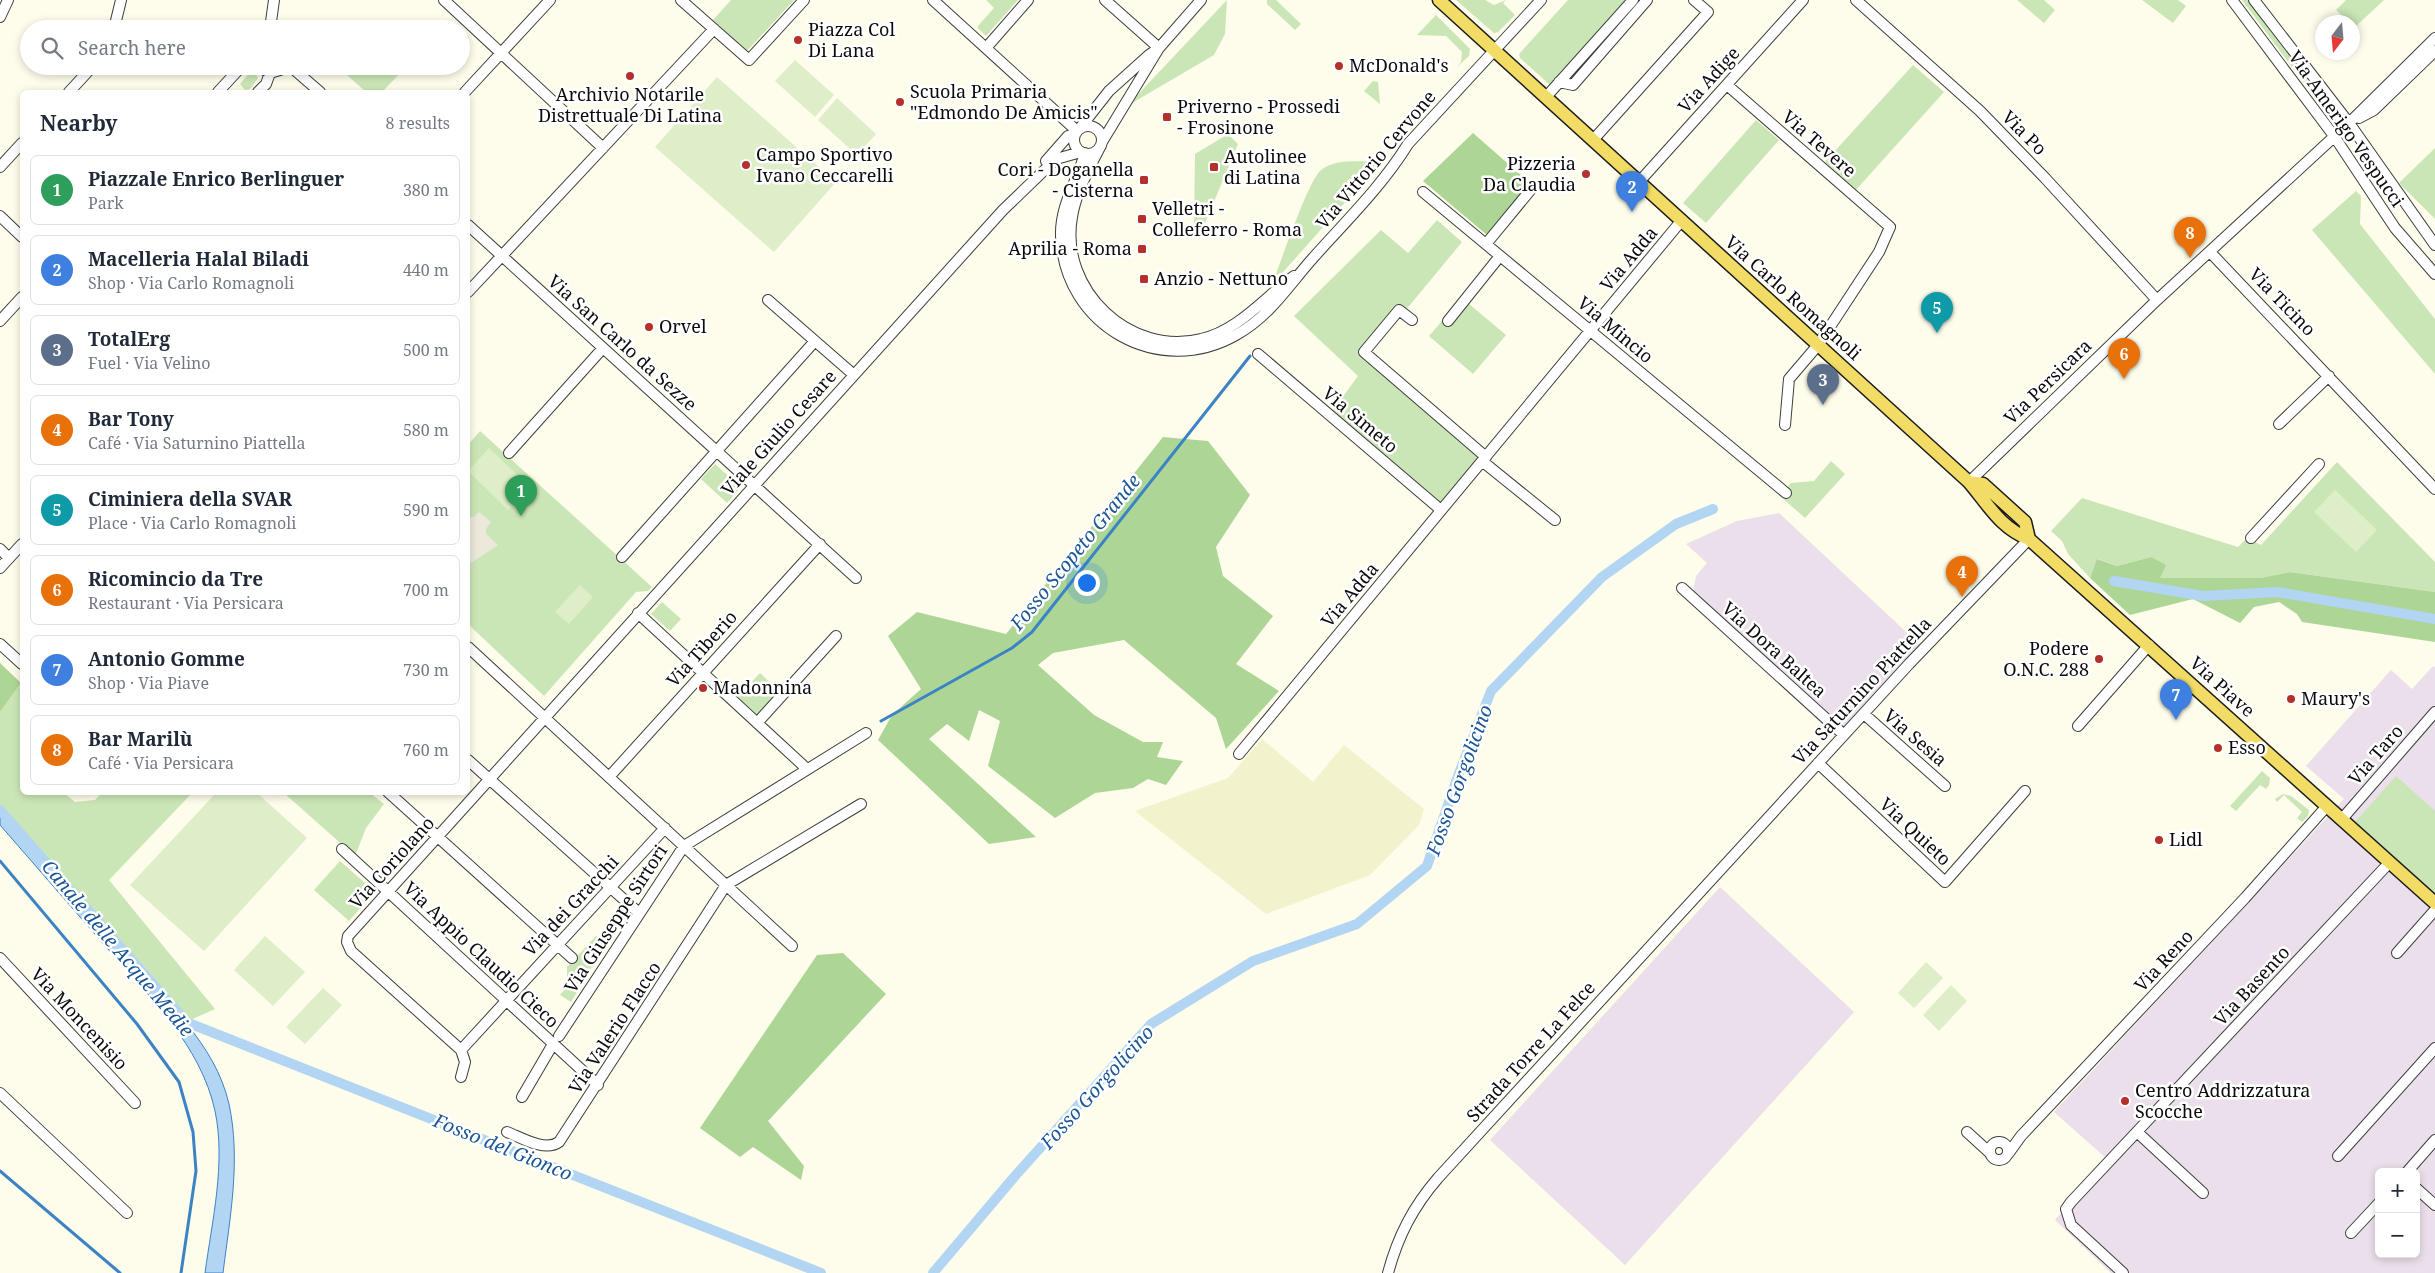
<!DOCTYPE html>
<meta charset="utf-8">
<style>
:root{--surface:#fff;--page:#f6f6f7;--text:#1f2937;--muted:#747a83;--line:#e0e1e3;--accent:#0f766e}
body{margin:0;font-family:"Noto Serif",serif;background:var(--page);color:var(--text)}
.controls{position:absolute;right:15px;bottom:15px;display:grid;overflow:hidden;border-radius:8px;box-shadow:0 2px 8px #0003}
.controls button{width:45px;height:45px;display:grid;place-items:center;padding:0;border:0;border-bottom:1px solid var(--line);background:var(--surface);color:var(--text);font:25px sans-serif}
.compass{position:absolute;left:2315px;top:15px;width:45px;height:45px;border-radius:50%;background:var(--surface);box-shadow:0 2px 8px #0003;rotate:196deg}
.you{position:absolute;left:1086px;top:582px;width:18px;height:18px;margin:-12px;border:4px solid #fff;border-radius:50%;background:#1a73e8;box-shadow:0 0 0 8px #1a73e833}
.badge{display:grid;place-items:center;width:32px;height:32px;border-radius:50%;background:var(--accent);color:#fff;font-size:16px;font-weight:700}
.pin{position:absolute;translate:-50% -41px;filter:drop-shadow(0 1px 2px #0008)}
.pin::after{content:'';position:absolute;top:26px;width:18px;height:15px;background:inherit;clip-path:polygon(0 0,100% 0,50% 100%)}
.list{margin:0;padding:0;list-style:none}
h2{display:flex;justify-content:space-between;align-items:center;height:65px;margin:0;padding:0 20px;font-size:21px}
h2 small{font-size:16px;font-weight:400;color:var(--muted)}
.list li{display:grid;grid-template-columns:32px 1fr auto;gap:15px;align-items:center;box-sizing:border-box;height:70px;margin:0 10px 10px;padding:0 10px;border:1px solid var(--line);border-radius:8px}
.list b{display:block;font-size:19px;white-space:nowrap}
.list p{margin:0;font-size:16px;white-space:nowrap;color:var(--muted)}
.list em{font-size:16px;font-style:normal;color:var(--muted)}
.icon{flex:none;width:28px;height:28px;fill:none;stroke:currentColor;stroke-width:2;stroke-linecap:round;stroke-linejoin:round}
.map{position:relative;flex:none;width:2435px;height:1273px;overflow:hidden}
.search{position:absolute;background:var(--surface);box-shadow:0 2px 8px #0003;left:20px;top:20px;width:450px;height:55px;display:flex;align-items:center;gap:12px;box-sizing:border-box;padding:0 18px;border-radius:28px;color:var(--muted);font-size:19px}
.panel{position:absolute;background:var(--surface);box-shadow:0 2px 8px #0003;left:20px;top:90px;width:450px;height:705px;border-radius:8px}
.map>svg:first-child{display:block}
.industrial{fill:#eadfea;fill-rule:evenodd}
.farmland{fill:#f2f2cc}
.green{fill:#cbe6b6}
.forest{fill:#add696}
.pitch{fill:#ddeec8}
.plaza{fill:#ece9db}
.water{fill:#b2d5f3;stroke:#3c83c6}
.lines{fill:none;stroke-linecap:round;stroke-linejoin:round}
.stream{stroke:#3c83c6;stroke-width:3}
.canal{stroke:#b2d5f3;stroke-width:10}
.minor-casing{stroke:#3e3e3e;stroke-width:12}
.major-casing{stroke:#1c1c1c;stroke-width:15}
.minor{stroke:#fff;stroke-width:10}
.major{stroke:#f2dc66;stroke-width:12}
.poi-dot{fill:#b4302b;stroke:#fff;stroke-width:2}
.labels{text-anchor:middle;stroke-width:5;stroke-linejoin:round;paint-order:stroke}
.poi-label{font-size:18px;fill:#0b0b0b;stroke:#fff;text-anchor:start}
.street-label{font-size:18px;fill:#0b0b0b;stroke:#fff}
.water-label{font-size:19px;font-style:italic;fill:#1b5696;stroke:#fff}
</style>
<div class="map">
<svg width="2435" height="1273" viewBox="0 0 2435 1273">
<rect width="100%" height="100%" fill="#fefcea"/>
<path class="industrial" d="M 1779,513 L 1920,645 L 1835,736 L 1691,603 L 1696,576 L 1707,563 L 1686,544 L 1737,521 Z
M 2433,666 L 2435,667 L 2435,1273 L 2111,1273 L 2055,1220 L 2107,1159 L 2054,1112 L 2344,799 L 2306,766 L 2391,670 L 2412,689 ZM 2379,1172 L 2416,1172 L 2416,1254 L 2379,1254 Z
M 1720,887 L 1854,1012 L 1625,1265 L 1490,1140 Z"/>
<path class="farmland" d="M 1262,739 L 1313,782 L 1344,745 L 1424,809 L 1419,825 L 1370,875 L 1266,914 L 1135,811 L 1228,778 Z"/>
<path class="green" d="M 731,0 L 794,0 L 747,51 L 713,20 Z
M 986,0 L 1018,0 L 986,36 L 977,27 L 994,8 Z
M 1227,0 L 1225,34 L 1214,55 L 1127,106 Z
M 1267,0 L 1276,0 L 1301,24 L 1295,30 L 1267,4 Z
M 1456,0 L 1485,0 L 1494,5 L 1506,0 L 1503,3 L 1515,15 L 1498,32 L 1494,33 Z
M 1568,0 L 1626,0 L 1550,85 L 1520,58 L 1519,54 Z
M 2017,0 L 2044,0 L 2055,10 L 2044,23 Z
M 2142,0 L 2178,0 L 2186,6 L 2173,23 Z
M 2242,0 L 2249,0 L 2324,103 L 2321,106 Z
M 2346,0 L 2384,0 L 2354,28 L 2352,22 L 2349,22 L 2336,10 Z
M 1436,15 L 1470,49 L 1469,56 L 1457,67 L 1461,62 L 1462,52 L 1446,36 L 1417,35 Z
M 1913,65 L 1944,92 L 1855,191 L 1824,163 Z
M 337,66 L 407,66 L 382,92 L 366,92 Z
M 250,72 L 254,72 L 258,78 L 250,89 L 245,90 L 240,84 Z
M 1373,81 L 1378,82 L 1380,104 L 1364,91 Z
M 1756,120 L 1779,140 L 1706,223 L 1683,203 Z
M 1228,134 L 1238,144 L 1203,228 L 1194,228 L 1195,154 Z
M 2435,148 L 2435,219 L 2399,183 Z
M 1381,162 L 1276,280 L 1274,279 C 1282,259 1308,181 1321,170 C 1336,158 1363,162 1381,162 Z
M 2356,191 L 2361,196 L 2360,224 L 2435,319 L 2435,374 L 2312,230 Z
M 1437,220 L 1462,242 L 1405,311 L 1397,306 L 1358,354 L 1482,457 L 1443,504 L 1333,410 L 1358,376 L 1294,316 L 1381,230 L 1408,253 Z
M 1462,298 L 1506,335 L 1473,374 L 1429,336 Z
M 480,431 L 652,587 L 648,591 L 636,592 L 544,696 L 468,624 L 468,445 Z
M 1831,461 L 1845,474 L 1805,518 L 1780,496 L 1791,483 L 1814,481 Z
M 2337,462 L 2435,562 L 2435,592 L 2290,572 L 2260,578 L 2159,578 L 2151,557 L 2117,566 L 2098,559 L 2090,578 L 2068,554 L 2062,541 L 2051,531 L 2082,498 L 2238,547 L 2247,538 L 2261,545 Z
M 715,464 L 741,487 L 727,503 L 701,479 Z
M 662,602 L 681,619 L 670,631 L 651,614 Z
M 760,673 L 780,692 L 757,717 L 736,699 Z
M 21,683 L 22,792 L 64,793 L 75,802 L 95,800 L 102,793 L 192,793 L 109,880 L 215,1009 L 186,1022 L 0,810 L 0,712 Z
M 2262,771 L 2270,778 L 2269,785 L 2266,789 L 2260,785 L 2236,811 L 2230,806 Z
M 2396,776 L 2435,811 L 2435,894 L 2354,823 Z
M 284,793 L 370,793 L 384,804 L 366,828 L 355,856 Z
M 2283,794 L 2291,796 L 2309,810 L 2308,816 L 2302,822 L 2297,818 L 2302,812 L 2284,795 L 2277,802 L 2275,799 Z
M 340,861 L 375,892 L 349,921 L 314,890 Z
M 596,936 L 606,943 L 571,1002 L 560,995 L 567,987 L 567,967 Z"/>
<path class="forest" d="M 1473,133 L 1531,184 L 1487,235 L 1423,181 Z
M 1163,437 L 1208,441 L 1250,495 L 1216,547 L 1223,576 L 1273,616 L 1236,664 L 1279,691 L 1226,749 L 1216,718 L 1124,640 L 1053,653 L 1038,665 L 1094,715 L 1143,742 L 1163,742 L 1157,757 L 1183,761 L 1166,785 L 1148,779 L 1133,788 L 1095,793 L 1055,818 L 988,766 L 1000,721 L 979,710 L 969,741 L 947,724 L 929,739 L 1036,837 L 989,844 L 878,740 L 892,715 L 921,689 L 888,636 L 917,612 L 1006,634 Z
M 2151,557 L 2166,565 L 2160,578 L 2260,578 L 2290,572 L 2435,592 L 2435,642 L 2302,622 L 2297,614 L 2279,602 L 2254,607 L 2240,623 L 2193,599 L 2130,615 L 2090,578 L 2097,559 L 2117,566 Z
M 0,663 L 21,683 L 0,712 Z
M 843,953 L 886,994 L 768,1121 L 804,1166 L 801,1180 L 753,1147 L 740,1157 L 700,1128 L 817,955 Z"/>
<path class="pitch" d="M 795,60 L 834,95 L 815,117 L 775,81 Z
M 717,77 L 836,182 L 774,252 L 655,147 Z
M 837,98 L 876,134 L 857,155 L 818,120 Z
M 489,448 L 530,487 L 508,510 L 468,471 Z
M 2335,490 L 2377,530 L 2356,552 L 2314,512 Z
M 580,585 L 593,597 L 569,624 L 555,612 Z
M 216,793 L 257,793 L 307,838 L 204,951 L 130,885 Z
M 265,936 L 305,972 L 273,1006 L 234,970 Z
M 1926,962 L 1943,978 L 1914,1008 L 1898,993 Z
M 1951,985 L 1967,1001 L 1939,1031 L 1923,1015 Z
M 323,988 L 342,1005 L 305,1044 L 286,1027 Z"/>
<path class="plaza" d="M 479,512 L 491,522 L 486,529 L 486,534 L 498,545 L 468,565 L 468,517 L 474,517 Z"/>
<path class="water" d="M 0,810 C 42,859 84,908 126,956 C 165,1001 215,1043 229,1104 C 241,1160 230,1217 223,1273 L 205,1273 C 212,1221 226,1163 215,1111 C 201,1046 149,996 107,948 C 71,907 36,866 0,825 Z"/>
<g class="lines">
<path class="stream" d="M 881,721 L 1012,648 L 1032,632 L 1250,356
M 0,861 L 137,1024 L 179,1082 L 193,1132 L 196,1171 L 181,1273
M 0,1171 L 120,1273"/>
<path class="canal" d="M 2114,581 L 2203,596 L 2277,592 L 2435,619
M 0,810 L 181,1016
M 186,1022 L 821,1273
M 933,1273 L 1015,1176 L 1151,1024 L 1253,961 L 1357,924 L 1427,866 L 1458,776 L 1491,691 L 1602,577 L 1676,524 L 1713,509"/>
<g class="minor-casing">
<path id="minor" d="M 444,0 L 603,148
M 681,0 L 749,60 L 804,0
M 933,0 L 1077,131
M 1105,0 L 1159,48
M 1856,0 L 1980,111 L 2045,178 L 2157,300
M 2232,0 L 2334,136 L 2395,228 L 2435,274
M 2254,0 L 2349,123 L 2435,245
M 0,17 L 8,0
M 114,29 L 121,0
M 270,29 L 274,0
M 986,48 L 1028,0
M 258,66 L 270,73 L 280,70 L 284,66
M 290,66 L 320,92
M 1559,82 L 1573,85 L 1647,0
M 1727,85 L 1890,227 L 1879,252 L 1818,345 L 1789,379 L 1785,425
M 69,92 L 93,66
M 218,92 L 242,66
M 258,92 L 266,84 L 270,73
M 465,92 L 550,0
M 1546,97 L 1633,0
M 2359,118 L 2374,110 L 2435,51
M1074 140a14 14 0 1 1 28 0a14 14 0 1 1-28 0Z
M 1080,128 L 1109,91 L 1149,55 L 1159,48 L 1201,0
M 1593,140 L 1708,12 L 1694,0
M 1102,142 L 1159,48
M 1100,147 C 1089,169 1076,192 1072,217 C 1059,290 1130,357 1201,339 C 1238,331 1265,297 1294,276
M 1085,153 C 1077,182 1060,205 1061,236 C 1064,326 1159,379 1236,335 C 1270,316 1288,286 1313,258 C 1346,221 1382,186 1408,144 L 1541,0
M 1046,161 L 1068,136 L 1075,134
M 0,167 L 22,143
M 1639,182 L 1803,0
M 1423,192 L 1786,493
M 0,216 L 22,237
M 468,225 L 856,578
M 1486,244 L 1533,187
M 2210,252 L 2435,489
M 468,292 L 714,29
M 768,300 L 854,375
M 1412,320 L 1399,310 L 1364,352 L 1486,457
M 0,321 L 22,297
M 1448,321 L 1500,256
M 1258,354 L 1441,510
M 2279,424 L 2329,376
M 509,453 L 603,348
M 1482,461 L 1555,520
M 1969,482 L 2157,300 L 2349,123 L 2435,38
M 2251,538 L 2319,464
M 0,549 L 9,558
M 622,557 L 815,341
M 0,568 L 22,544
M 1682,588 L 1844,735
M 638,613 L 807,769
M 0,644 L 22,664
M 468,647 L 792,946
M 1864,714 L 1945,786
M 757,723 L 836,636
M 2078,726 L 2149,645
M 1239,754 L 1682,220
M 468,760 L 639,913
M 1818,763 L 1945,882 L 2025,791
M 609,777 L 820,544
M 388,792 L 572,958
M 2342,819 L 2435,712
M 342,849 L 598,1085
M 2397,953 L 2435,910
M 0,958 L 135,1103
M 559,1036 L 684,846 L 866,733
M 461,1050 L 665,828
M 461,1077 L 465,1062 L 461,1050 L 351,951 L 347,942 L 348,936 L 1003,210 L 1056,159 L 1081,152
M 0,1093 L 127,1213
M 522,1097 L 553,1044
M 507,1132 C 522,1138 545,1152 559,1142 L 726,885 L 861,804
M 1967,1132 L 1990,1153
M 2137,1132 L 2203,1193
M1990 1151a9 9 0 1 1 18 0a9 9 0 1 1-18 0Z
M 2008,1154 L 2021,1136 L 2245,898 L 2327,806
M 2338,1156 L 2435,1048
M 2407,1172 L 2435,1140
M 2416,1188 L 2435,1205
M 2351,1233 L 2379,1203
M 1388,1273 C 1398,1236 1413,1207 1438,1178 L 1909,664 L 2029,539
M 2123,1273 L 2071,1225 L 2066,1209 L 2071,1202 L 2390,862"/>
</g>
<g class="major-casing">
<path id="major" d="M 1439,0 L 1969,482 C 1988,504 2000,528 2029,539 L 2435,903
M 1969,482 L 1983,484 L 2025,522 L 2029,539"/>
</g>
<use href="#minor" class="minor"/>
<use href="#major" class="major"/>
</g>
<g class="poi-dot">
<circle cx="798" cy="40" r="5"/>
<circle cx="1339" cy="66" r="5"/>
<circle cx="630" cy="76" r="5"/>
<circle cx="900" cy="102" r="5"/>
<rect x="1162" y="112" width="10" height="10" rx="2.5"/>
<circle cx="746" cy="165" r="5"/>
<rect x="1209" y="162" width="10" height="10" rx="2.5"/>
<circle cx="1586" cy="174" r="5"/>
<rect x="1139" y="175" width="10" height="10" rx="2.5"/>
<rect x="1137" y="214" width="10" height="10" rx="2.5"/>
<rect x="1137" y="244" width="10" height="10" rx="2.5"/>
<rect x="1139" y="274" width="10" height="10" rx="2.5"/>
<circle cx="649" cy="327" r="5"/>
<circle cx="2099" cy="659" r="5"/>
<circle cx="703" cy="688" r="5"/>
<circle cx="2291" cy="699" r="5"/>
<circle cx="2218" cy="748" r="5"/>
<circle cx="2159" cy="840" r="5"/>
<circle cx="2125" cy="1101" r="5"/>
</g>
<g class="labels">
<g class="poi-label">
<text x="808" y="36">Piazza Col<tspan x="808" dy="21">Di Lana</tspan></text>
<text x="1349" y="72">McDonald's</text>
<text x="910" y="98">Scuola Primaria<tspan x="910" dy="21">"Edmondo De Amicis"</tspan></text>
<text x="630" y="101" text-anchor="middle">Archivio Notarile<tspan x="630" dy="21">Distrettuale Di Latina</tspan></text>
<text x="1177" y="113">Priverno - Prossedi<tspan x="1177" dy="21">- Frosinone</tspan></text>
<text x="756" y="161">Campo Sportivo<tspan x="756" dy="21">Ivano Ceccarelli</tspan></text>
<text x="1224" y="163">Autolinee<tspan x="1224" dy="21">di Latina</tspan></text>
<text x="1576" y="170" text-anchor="end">Pizzeria<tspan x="1576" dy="21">Da Claudia</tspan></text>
<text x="1134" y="176" text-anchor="end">Cori - Doganella<tspan x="1134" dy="21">- Cisterna</tspan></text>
<text x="1152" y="215">Velletri -<tspan x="1152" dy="21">Colleferro - Roma</tspan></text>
<text x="1132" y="255" text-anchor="end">Aprilia - Roma</text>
<text x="1154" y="285">Anzio - Nettuno</text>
<text x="659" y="333">Orvel</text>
<text x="2089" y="655" text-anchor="end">Podere<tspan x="2089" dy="21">O.N.C. 288</tspan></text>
<text x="713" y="694">Madonnina</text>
<text x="2301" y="705">Maury's</text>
<text x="2228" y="754">Esso</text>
<text x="2169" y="846">Lidl</text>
<text x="2135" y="1097">Centro Addrizzatura<tspan x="2135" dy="21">Scocche</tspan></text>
</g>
<g class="street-label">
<text transform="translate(1709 80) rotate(-48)" y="6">Via Adige</text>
<text transform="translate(2346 129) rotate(55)" y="6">Via Amerigo Vespucci</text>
<text transform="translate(2024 133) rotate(45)" y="6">Via Po</text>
<text transform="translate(1819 144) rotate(41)" y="6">Via Tevere</text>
<text transform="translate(1376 160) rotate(-50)" y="6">Via Vittorio Cervone</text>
<text transform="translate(1629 259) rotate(-50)" y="6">Via Adda</text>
<text transform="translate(1793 298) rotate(42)" y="6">Via Carlo Romagnoli</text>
<text transform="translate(2282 302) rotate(46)" y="6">Via Ticino</text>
<text transform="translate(1615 330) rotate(40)" y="6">Via Mincio</text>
<text transform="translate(622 343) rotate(42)" y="6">Via San Carlo da Sezze</text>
<text transform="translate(2048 382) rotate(-44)" y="6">Via Persicara</text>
<text transform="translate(1360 420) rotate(40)" y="6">Via Simeto</text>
<text transform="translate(779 433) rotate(-48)" y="6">Viale Giulio Cesare</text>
<text transform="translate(1350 595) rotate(-50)" y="6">Via Adda</text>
<text transform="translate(702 649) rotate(-48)" y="6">Via Tiberio</text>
<text transform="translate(1774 650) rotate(42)" y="6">Via Dora Baltea</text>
<text transform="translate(2222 687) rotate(42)" y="6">Via Piave</text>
<text transform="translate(1862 691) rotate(-47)" y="6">Via Saturnino Piattella</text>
<text transform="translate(1915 738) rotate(41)" y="6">Via Sesia</text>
<text transform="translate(2376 755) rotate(-49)" y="6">Via Taro</text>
<text transform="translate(1915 832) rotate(43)" y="6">Via Quieto</text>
<text transform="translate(392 863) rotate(-48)" y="6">Via Coriolano</text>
<text transform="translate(571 906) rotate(-47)" y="6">Via dei Gracchi</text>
<text transform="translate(616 919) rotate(-57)" y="6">Via Giuseppe Sirtori</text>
<text transform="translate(481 955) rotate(43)" y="6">Via Appio Claudio Cieco</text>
<text transform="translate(2164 961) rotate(-47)" y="6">Via Reno</text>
<text transform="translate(2252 986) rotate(-47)" y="6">Via Basento</text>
<text transform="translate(79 1019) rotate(47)" y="6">Via Moncenisio</text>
<text transform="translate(615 1028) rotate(-57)" y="6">Via Valerio Flacco</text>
<text transform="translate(1531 1052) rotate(-48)" y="6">Strada Torre La Felce</text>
</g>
<g class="water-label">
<text transform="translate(1075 552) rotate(-51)" y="7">Fosso Scopeto Grande</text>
<text transform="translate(1459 780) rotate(-70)" y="7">Fosso Gorgolicino</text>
<text transform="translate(118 948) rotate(50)" y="7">Canale delle Acque Medie</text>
<text transform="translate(1097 1087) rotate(-48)" y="7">Fosso Gorgolicino</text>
<text transform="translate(503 1147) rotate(22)" y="7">Fosso del Gionco</text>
</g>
</g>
</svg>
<div class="controls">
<button>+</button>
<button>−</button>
</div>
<svg class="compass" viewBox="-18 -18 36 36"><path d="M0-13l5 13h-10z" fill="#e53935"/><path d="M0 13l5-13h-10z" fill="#747a83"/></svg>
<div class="you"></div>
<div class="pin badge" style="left:521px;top:516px;background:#2e9e5b">1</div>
<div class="pin badge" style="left:1632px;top:212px;background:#3f7fe0">2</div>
<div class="pin badge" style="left:1823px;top:405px;background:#5c6f8a">3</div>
<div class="pin badge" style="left:1962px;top:597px;background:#e8710a">4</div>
<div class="pin badge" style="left:1937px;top:333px;background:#0f9aa8">5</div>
<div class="pin badge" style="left:2124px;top:379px;background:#e8710a">6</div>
<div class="pin badge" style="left:2176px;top:720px;background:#3f7fe0">7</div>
<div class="pin badge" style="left:2190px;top:258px;background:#e8710a">8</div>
<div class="search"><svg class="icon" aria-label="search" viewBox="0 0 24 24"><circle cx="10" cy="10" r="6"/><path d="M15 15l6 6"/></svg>Search here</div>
<section class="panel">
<h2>Nearby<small>8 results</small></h2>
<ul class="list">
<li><span class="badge" style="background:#2e9e5b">1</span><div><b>Piazzale Enrico Berlinguer</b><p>Park</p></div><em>380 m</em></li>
<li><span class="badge" style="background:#3f7fe0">2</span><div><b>Macelleria Halal Biladi</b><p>Shop · Via Carlo Romagnoli</p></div><em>440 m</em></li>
<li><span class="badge" style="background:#5c6f8a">3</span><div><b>TotalErg</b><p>Fuel · Via Velino</p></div><em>500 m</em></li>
<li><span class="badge" style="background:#e8710a">4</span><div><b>Bar Tony</b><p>Café · Via Saturnino Piattella</p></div><em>580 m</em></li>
<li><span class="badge" style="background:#0f9aa8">5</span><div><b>Ciminiera della SVAR</b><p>Place · Via Carlo Romagnoli</p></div><em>590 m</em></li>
<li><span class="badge" style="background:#e8710a">6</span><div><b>Ricomincio da Tre</b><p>Restaurant · Via Persicara</p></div><em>700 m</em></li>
<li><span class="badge" style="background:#3f7fe0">7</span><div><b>Antonio Gomme</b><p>Shop · Via Piave</p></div><em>730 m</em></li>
<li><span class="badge" style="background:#e8710a">8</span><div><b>Bar Marilù</b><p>Café · Via Persicara</p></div><em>760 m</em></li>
</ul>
</section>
</div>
